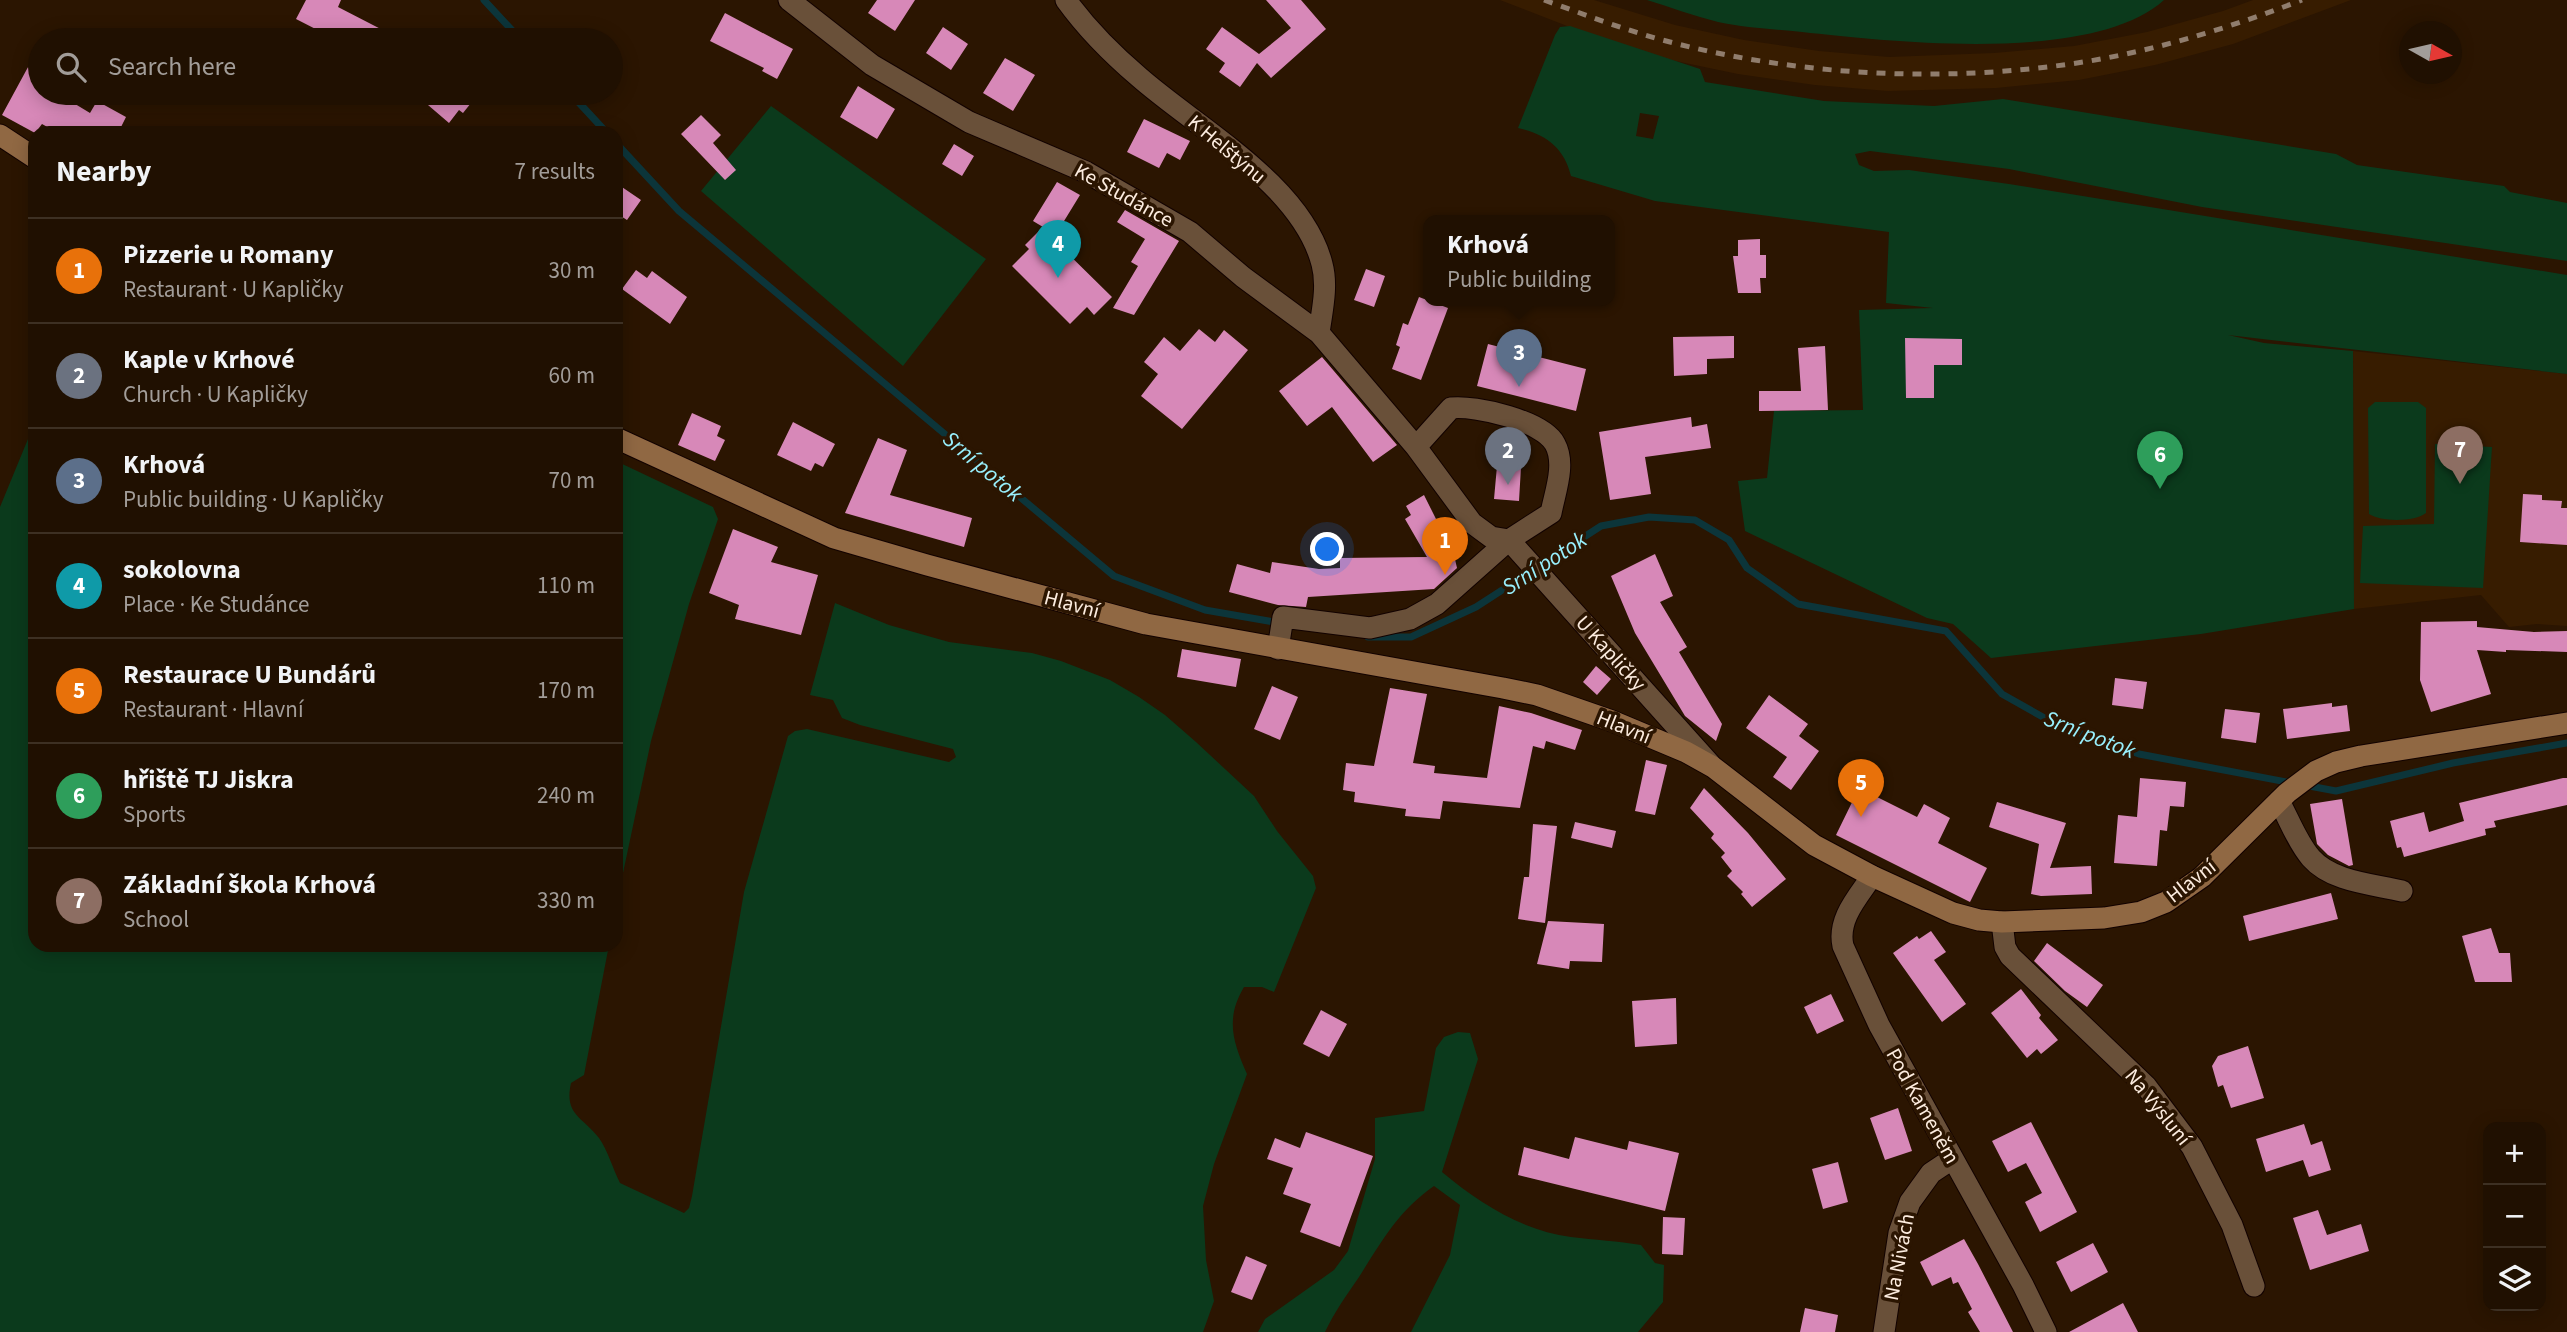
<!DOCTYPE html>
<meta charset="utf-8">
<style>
:root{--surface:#201001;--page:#2d1e10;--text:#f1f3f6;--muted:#a29d99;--line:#3d3023;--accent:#acc612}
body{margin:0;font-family:"Source Sans 3",sans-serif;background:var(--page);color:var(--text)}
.controls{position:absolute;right:21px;bottom:21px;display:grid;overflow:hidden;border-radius:14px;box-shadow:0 4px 18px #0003}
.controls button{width:63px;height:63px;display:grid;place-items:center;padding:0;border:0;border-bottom:2px solid var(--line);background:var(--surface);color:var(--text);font:35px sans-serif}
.compass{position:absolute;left:2399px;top:21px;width:63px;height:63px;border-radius:50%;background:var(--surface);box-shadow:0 4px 18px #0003;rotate:98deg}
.you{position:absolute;left:1328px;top:550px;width:24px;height:24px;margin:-18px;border:5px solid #fff;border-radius:50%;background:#1a73e8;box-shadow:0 0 0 10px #1a73e833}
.badge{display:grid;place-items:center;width:46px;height:46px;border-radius:50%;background:var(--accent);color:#fff;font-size:23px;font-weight:700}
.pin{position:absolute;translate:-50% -58px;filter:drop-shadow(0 2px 4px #0008)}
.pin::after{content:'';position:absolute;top:37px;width:24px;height:21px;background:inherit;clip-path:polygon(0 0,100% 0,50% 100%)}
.popup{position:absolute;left:1423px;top:215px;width:192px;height:91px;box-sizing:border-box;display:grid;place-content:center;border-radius:14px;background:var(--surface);filter:drop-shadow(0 2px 5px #0005);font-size:23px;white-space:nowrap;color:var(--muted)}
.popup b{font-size:26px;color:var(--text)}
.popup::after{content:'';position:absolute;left:50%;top:100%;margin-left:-14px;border:14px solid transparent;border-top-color:var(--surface)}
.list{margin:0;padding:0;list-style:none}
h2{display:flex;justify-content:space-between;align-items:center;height:91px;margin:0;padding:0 28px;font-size:30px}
h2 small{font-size:23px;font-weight:400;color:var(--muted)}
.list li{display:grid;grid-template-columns:46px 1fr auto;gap:21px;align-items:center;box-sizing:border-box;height:105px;padding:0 28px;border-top:2px solid var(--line)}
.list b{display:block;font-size:26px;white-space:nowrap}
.list p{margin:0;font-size:23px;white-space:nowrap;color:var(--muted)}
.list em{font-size:23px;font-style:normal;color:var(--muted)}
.icon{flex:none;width:38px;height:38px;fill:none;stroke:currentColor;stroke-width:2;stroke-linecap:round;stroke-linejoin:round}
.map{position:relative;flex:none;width:2567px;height:1332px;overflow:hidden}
.search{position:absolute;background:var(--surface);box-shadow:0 4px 18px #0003;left:28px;top:28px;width:595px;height:77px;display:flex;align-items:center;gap:18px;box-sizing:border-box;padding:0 24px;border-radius:38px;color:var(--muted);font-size:26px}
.panel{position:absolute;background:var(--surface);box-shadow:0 4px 18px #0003;left:28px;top:126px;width:595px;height:826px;border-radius:21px}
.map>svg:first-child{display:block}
.built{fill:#371c00}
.green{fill:#0b3a1c;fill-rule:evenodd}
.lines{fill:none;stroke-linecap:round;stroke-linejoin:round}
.stream{stroke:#0c353a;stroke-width:7}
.building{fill:#d788b8}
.street-casing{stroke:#120200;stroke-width:23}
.secondary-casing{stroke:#120200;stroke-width:23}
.street{stroke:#695039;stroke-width:21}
.secondary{stroke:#906843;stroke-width:21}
.rail{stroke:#907d6d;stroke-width:5;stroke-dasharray:9 9;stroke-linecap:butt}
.labels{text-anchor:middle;stroke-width:7;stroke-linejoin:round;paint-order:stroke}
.street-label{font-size:21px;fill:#fcecdf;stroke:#2b1501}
.water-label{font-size:23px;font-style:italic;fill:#98effc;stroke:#2b1501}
</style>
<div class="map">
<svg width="2567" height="1332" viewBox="0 0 2567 1332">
<rect width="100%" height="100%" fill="#2b1501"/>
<path class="built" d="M 1500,0 L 1594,0 L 1675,25 L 1744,40 L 1819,51 L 1889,57 L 1994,53 L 2074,46 L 2147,32 L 2223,11 L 2253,0 L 2351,0 L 2233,44 L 2155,65 L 2079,80 L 1996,88 L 1888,91 L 1815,85 L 1738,74 L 1666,59 L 1598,38 Z
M 2353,351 L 2567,374 L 2567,626 L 2537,624 L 2509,627 L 2481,595 L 2354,609 Z"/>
<path class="green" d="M 1647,0 L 2164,0 C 2093,64 1893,42 1802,32 C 1774,29 1745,28 1718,22 C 1694,16 1670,7 1647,0 Z
M 1570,26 L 1700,69 L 1705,82 L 1824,101 L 1934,106 L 2003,99 L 2336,154 L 2357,165 L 2504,186 L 2510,192 L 2567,203 L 2567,261 L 2202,207 L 2009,169 L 1870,151 L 1855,154 L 1859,165 L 1874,171 L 1909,170 L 2009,184 L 2567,275 L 2567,374 L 2228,335 L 2264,343 L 2353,351 L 2354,609 L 2201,634 L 1991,658 L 1953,624 L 1927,618 L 1745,531 L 1738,481 L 1767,478 L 1774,411 L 1863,410 L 1859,310 L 1933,308 L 1886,303 L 1889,232 L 1655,201 L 1571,176 C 1564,147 1545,134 1518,128 L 1555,35 L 1560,27 ZM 1640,113 L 1659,116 L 1653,139 L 1636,136 Z
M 771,106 L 986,259 L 903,366 L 701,191 Z
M 2375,402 L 2418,402 L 2426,408 L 2426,513 C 2415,522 2381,522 2369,514 L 2368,408 Z
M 35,422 L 35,945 L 609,945 L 584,1075 L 571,1083 C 564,1115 582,1116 599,1138 C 608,1151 613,1169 620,1183 L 684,1213 L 689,1208 L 692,1196 L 744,892 L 788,736 L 795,731 L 807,729 L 949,762 L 956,757 L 953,749 L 860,725 L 842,718 L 833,700 L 810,695 L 835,603 L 889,625 L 949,642 L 1032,653 L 1061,661 L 1110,680 L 1139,697 L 1165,715 L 1196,742 L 1254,796 L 1277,831 L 1313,876 L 1316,888 L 1274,992 L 1262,987 L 1244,987 C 1225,1019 1233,1042 1247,1074 L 1214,1164 L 1203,1206 L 1206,1260 L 1214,1301 L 1203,1332 L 0,1332 L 0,507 Z
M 2435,444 L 2492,447 L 2483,588 L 2360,583 L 2363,526 L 2434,524 Z
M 616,461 L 713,507 L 718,519 L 689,604 L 651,741 L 616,906 Z
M 1458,1032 L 1470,1033 L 1478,1059 L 1442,1172 C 1479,1203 1523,1231 1571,1237 C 1595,1240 1618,1241 1641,1245 L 1655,1263 L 1664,1265 L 1663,1302 L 1638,1332 L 1411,1332 L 1450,1255 L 1460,1205 L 1434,1186 C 1398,1211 1382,1241 1359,1277 C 1346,1296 1335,1311 1325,1332 L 1258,1332 L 1265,1319 L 1334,1270 L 1348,1251 L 1375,1159 L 1375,1118 L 1424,1111 L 1436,1048 L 1444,1037 Z"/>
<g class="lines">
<path class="stream" d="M 484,0 L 521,40
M 570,93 L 607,133
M 616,143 L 679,211 L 1114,576 L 1205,610 L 1280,623
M 1368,637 L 1411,637 L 1476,607 L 1601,526 L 1649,517 L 1695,520 L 1729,540 L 1747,568 L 1798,604 L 1946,631 L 2002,694 L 2057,725 L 2139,754 L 2292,783
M 2304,785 L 2336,791 L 2453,763 L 2567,743"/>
</g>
<path class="building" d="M 306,0 L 341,0 L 338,7 L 402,40 L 337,40 L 296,19 Z
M 877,0 L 915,0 L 895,31 L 868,13 Z
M 1266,0 L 1301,0 L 1326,29 L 1271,78 L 1257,63 L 1240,87 L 1219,72 L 1225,63 L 1206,49 L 1222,27 L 1259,54 L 1291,28 Z
M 725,13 L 793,49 L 777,79 L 762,71 L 764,68 L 710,41 Z
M 943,27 L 968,44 L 951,70 L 926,53 Z
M 40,45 L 40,93 L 57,93 L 90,113 L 97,101 L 126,117 L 119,131 L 122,133 L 58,133 L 42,124 L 35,133 L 2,115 Z
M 1005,58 L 1035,75 L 1013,111 L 983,93 Z
M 858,86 L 895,109 L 877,139 L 840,117 Z
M 414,93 L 479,93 L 463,113 L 459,110 L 449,123 Z
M 701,115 L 721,135 L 713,143 L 736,170 L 725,180 L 681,134 Z
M 1144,119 L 1190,141 L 1180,160 L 1167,153 L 1159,168 L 1127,152 Z
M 954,144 L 974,156 L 962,176 L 942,164 Z
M 1057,182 L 1080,195 L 1053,239 L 1112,297 L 1094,315 L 1087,307 L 1070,324 L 1012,266 L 1029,249 L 1025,245 L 1043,227 L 1033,221 Z
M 616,183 L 641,200 L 627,220 L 616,213 Z
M 1125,210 L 1179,241 L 1134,315 L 1113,308 L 1138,266 L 1131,262 L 1145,239 L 1117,222 Z
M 1760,239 L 1760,255 L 1766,255 L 1766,278 L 1760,278 L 1761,293 L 1738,293 L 1733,256 L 1738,256 L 1738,240 Z
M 1366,269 L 1385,276 L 1374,307 L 1354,300 Z
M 636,270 L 647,278 L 652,271 L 687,297 L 670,324 L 622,289 Z
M 1419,297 L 1448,308 L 1421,380 L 1392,369 L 1400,347 L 1396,345 L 1403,323 L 1408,325 Z
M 1199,329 L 1215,342 L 1224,330 L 1248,350 L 1182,429 L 1141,396 L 1158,374 L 1144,362 L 1164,337 L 1180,351 Z
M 1734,336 L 1734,358 L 1707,359 L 1707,374 L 1674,376 L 1673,337 Z
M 1905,338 L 1962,339 L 1962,365 L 1934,365 L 1934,398 L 1906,398 Z
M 1488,344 L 1586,369 L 1576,411 L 1477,386 Z
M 1825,346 L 1828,410 L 1759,411 L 1759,391 L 1801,391 L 1798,348 Z
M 1322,357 L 1397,445 L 1373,462 L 1332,407 L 1307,426 L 1279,391 Z
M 692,413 L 721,426 L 717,436 L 725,440 L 715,461 L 678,445 Z
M 1691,417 L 1692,427 L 1707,424 L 1711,448 L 1645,457 L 1651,494 L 1610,500 L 1599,432 Z
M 793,422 L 835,444 L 823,467 L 815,463 L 811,471 L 777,455 Z
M 878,438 L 907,450 L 890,495 L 972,518 L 964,547 L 845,513 Z
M 1497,466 L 1521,467 L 1519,501 L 1494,499 Z
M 2523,494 L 2542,495 L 2542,500 L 2562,501 L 2561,508 L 2567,508 L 2567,545 L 2520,542 Z
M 1424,495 L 1454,555 L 1457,568 L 1434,589 L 1308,597 L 1306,607 L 1278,605 L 1229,592 L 1237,564 L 1270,573 L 1272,562 L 1319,569 L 1340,568 L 1340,558 L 1427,557 L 1405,519 L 1411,515 L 1406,506 Z
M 733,529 L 778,547 L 771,562 L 818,575 L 801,635 L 735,619 L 739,605 L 709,593 Z
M 1655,554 L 1673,596 L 1660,602 L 1687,647 L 1679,652 L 1722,724 L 1716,741 L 1685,716 L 1635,633 L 1611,576 Z
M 2477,621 L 2477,627 L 2534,632 L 2567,631 L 2567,652 L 2506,650 L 2506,652 L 2477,650 L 2491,694 L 2431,712 L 2420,680 L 2421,622 Z
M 1182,649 L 1241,659 L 1236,687 L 1177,677 Z
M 1596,666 L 1611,679 L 1597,695 L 1583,682 Z
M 2115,678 L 2147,682 L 2143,709 L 2112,705 Z
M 1272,686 L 1298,697 L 1280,740 L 1254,729 Z
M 1390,688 L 1427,694 L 1413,763 L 1435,766 L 1434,773 L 1487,778 L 1499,706 L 1531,713 L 1582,730 L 1575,750 L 1546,741 L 1544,749 L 1533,746 L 1520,808 L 1443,801 L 1440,819 L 1405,816 L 1406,809 L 1354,802 L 1355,792 L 1343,790 L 1346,763 L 1374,766 Z
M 1769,695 L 1808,724 L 1799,736 L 1819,751 L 1791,790 L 1773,777 L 1787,757 L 1746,728 Z
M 2332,703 L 2332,707 L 2347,705 L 2350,731 L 2287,739 L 2283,709 Z
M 2225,709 L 2260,713 L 2256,743 L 2221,738 Z
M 1646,760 L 1667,765 L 1655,815 L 1635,811 Z
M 2140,778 L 2186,782 L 2184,807 L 2170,806 L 2167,831 L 2160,830 L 2157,866 L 2114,863 L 2118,815 L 2137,817 Z
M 2563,778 L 2567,778 L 2567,805 L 2494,821 L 2496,827 L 2485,829 L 2486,835 L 2404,857 L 2401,847 L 2397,848 L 2390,821 L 2424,812 L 2429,832 L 2464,821 L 2459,803 Z
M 1704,788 L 1748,833 L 1786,879 L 1752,907 L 1741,894 L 1743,892 L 1727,876 L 1732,871 L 1721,857 L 1725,853 L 1711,838 L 1714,834 L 1690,808 Z
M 1859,788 L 1917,817 L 1924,804 L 1950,818 L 1938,843 L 1987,868 L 1970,902 L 1836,835 Z
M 2342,799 L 2353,865 L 2349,866 L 2328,855 L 2317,844 L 2310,804 Z
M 1997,802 L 2066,823 L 2050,868 L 2091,866 L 2092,894 L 2041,896 L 2031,894 L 2039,844 L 1989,827 Z
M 1575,822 L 1616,831 L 1612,848 L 1571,838 Z
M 1533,824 L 1557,826 L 1545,923 L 1518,919 L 1524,877 L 1529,877 Z
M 2331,893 L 2338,919 L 2249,941 L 2243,916 Z
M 1548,921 L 1604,924 L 1602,962 L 1570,961 L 1569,969 L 1537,964 Z
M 2491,928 L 2499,953 L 2510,953 L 2512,982 L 2475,982 L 2462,936 Z
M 1931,931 L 1946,952 L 1934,960 L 1966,1004 L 1942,1022 L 1893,953 L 1917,936 L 1919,939 Z
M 2047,943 L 2103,985 L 2087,1007 L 2065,991 L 2034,961 Z
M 2021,989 L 2041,1015 L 2039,1018 L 2058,1040 L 2041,1054 L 2037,1049 L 2027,1058 L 1991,1013 Z
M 1831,994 L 1844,1021 L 1817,1034 L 1804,1007 Z
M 1676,998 L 1677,1044 L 1635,1047 L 1632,1001 Z
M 1321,1010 L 1347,1024 L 1329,1057 L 1303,1044 Z
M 2248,1046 L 2264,1098 L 2231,1108 L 2223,1085 L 2218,1087 L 2212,1066 L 2218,1056 Z
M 1898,1108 L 1912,1151 L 1885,1160 L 1870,1118 Z
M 2031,1122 L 2077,1212 L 2040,1232 L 2025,1202 L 2042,1193 L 2026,1163 L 2008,1172 L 1992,1141 Z
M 2304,1124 L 2311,1145 L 2322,1141 L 2331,1170 L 2309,1177 L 2303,1160 L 2266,1172 L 2256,1139 Z
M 1306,1132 L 1373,1156 L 1340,1247 L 1300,1232 L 1311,1204 L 1283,1194 L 1293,1168 L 1267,1159 L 1275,1138 L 1300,1148 Z
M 1575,1137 L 1627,1150 L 1629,1141 L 1679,1153 L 1665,1211 L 1518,1175 L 1524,1147 L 1569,1159 Z
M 1838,1162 L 1848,1202 L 1823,1209 L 1812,1169 Z
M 2318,1210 L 2327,1235 L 2361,1224 L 2369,1251 L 2310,1270 L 2293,1218 Z
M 1663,1217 L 1685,1218 L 1683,1255 L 1662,1254 Z
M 1964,1239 L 1978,1264 L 2013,1332 L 1980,1332 L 1968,1312 L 1972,1309 L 1958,1282 L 1953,1284 L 1951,1277 L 1932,1286 L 1920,1262 Z
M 2093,1243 L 2108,1272 L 2071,1292 L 2056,1262 Z
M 1246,1256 L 1267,1265 L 1252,1300 L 1231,1292 Z
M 2123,1303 L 2138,1332 L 2069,1332 Z
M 1805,1308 L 1838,1315 L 1835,1332 L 1800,1332 Z"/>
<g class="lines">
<g class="street-casing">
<path id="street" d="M 789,0 L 872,65 L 969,122 L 1086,172 L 1190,232 L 1243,277 L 1319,333 L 1416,447 L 1472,523 L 1491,537 L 1509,540 L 1710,764
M 1066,0 C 1087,29 1112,54 1139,77 C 1197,128 1302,185 1322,264 C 1328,286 1322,311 1319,333
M 1278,649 L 1283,617 L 1370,628 L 1410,619 L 1437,604 L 1509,540 L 1551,513 C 1555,492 1566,464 1555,444 C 1543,421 1476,405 1451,408 L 1416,447
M 2279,801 C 2289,819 2297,842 2311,858 C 2332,882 2373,884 2402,891
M 1872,876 C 1858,897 1837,919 1843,946 L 1879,1025 L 2023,1285 L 2046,1332
M 2002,922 L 2005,947 L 2010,956 L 2146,1086 L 2192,1147 L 2232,1225 L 2254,1286
M 1884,1332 L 1899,1233 L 1910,1202 L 1931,1173 L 1952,1159"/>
</g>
<g class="secondary-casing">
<path id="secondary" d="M 0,135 L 35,158
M 616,438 L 834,538 L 927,565 L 1146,624 L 1503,688 L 1537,695 L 1612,721 L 1686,752 L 1713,767 L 1814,845 L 1872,876 L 1953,913 L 1979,920 L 2002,922 L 2104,918 L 2141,912 L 2166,902 L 2202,877 L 2287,793 L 2316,771 L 2336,762 L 2361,756 L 2567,723"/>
</g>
<use href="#street" class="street"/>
<use href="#secondary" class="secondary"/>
<path class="rail" d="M 1544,0 C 1586,15 1627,31 1670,42 C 1801,76 1943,83 2077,63 C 2155,51 2229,28 2302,0"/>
</g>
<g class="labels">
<g class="street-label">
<text transform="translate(1227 149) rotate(40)" y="7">K Helštýnu</text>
<text transform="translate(1124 195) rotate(29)" y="7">Ke Studánce</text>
<text transform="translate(1072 604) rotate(15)" y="7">Hlavní</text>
<text transform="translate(1611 653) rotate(48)" y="7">U Kapličky</text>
<text transform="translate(1624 727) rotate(22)" y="7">Hlavní</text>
<text transform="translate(2191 881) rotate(-38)" y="7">Hlavní</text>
<text transform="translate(1923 1106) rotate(61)" y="7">Pod Kameněm</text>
<text transform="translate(2158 1107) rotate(51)" y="7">Na Výsluní</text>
<text transform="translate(1899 1257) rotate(-79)" y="7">Na Nivách</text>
</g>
<g class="water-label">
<text transform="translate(983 466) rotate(40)" y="8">Srní potok</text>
<text transform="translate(1544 563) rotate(-33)" y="8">Srní potok</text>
<text transform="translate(2090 734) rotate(21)" y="8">Srní potok</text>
</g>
</g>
</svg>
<div class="controls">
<button>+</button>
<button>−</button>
<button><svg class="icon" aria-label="layers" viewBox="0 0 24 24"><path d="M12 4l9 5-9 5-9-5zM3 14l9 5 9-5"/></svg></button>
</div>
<svg class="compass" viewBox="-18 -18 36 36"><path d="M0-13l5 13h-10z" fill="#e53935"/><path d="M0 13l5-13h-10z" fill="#a29d99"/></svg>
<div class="you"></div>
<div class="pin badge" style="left:1445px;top:575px;background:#e8710a">1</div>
<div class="pin badge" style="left:1508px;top:485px;background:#6b7280">2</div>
<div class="pin badge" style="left:1519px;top:387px;background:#5c6f8a">3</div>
<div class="popup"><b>Krhová</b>Public building</div>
<div class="pin badge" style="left:1058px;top:278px;background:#0f9aa8">4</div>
<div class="pin badge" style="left:1861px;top:817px;background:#e8710a">5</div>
<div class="pin badge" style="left:2160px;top:489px;background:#2e9e5b">6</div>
<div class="pin badge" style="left:2460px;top:484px;background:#8d6e63">7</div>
<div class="search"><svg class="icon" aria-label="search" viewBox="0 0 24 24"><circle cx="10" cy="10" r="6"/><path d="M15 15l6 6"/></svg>Search here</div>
<section class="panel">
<h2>Nearby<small>7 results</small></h2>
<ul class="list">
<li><span class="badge" style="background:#e8710a">1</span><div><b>Pizzerie u Romany</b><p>Restaurant · U Kapličky</p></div><em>30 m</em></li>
<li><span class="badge" style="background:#6b7280">2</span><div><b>Kaple v Krhové</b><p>Church · U Kapličky</p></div><em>60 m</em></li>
<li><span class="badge" style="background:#5c6f8a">3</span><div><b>Krhová</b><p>Public building · U Kapličky</p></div><em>70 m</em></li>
<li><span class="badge" style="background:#0f9aa8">4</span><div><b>sokolovna</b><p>Place · Ke Studánce</p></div><em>110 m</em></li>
<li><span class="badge" style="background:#e8710a">5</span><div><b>Restaurace U Bundárů</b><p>Restaurant · Hlavní</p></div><em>170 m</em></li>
<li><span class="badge" style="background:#2e9e5b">6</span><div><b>hřiště TJ Jiskra</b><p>Sports</p></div><em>240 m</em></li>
<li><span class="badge" style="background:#8d6e63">7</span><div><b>Základní škola Krhová</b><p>School</p></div><em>330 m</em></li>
</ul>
</section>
</div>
